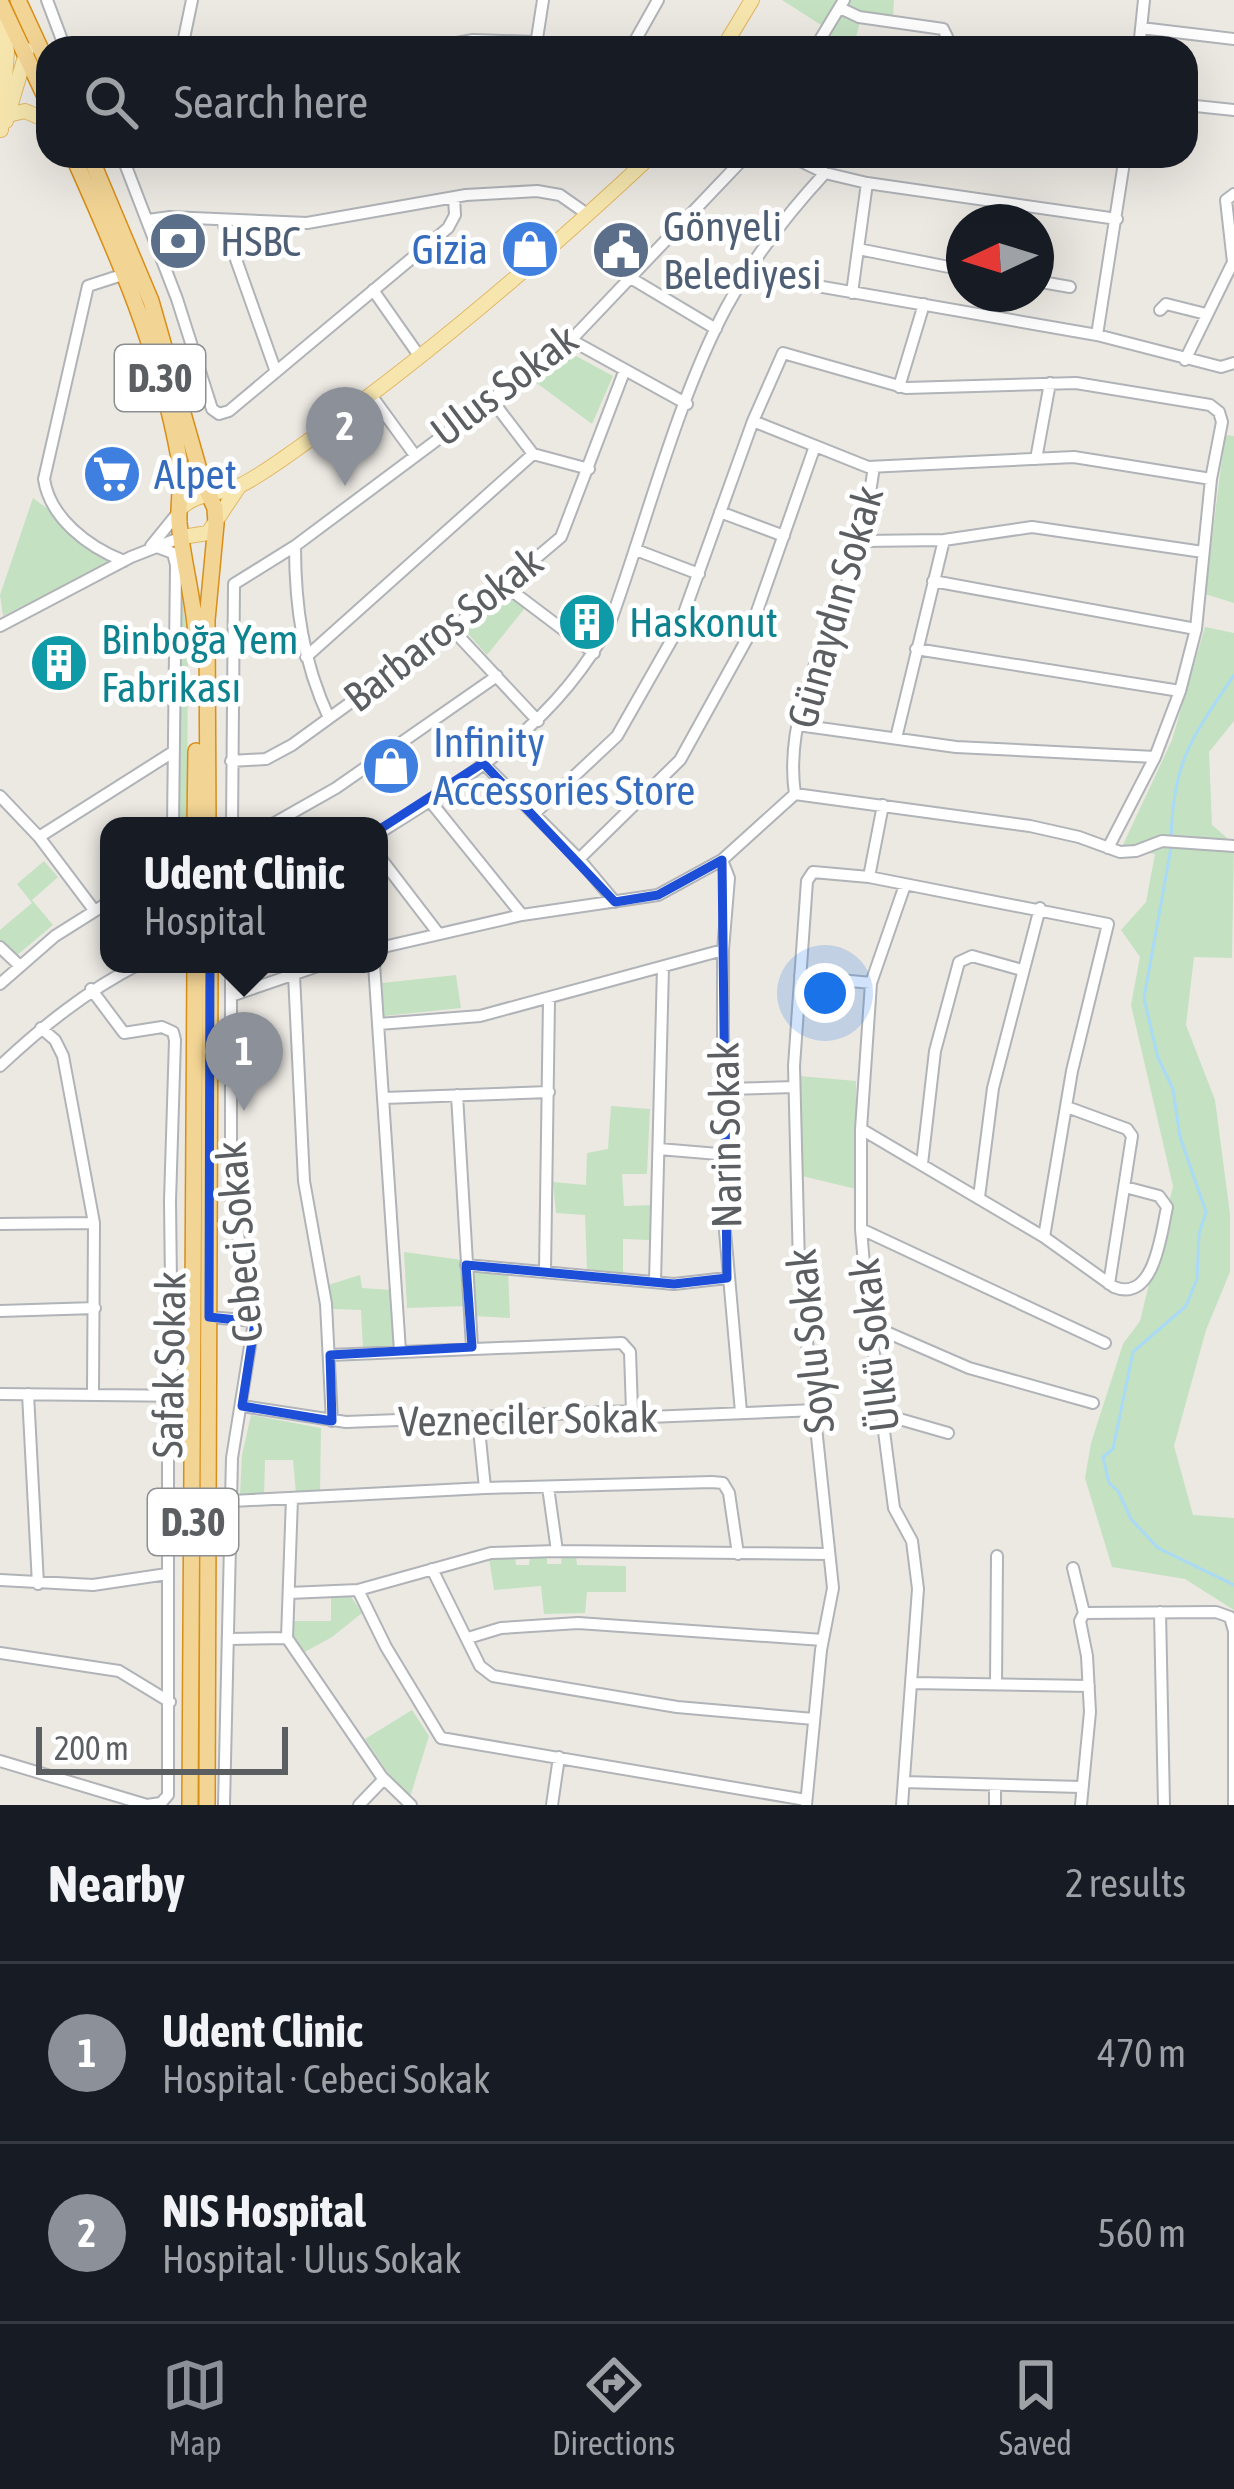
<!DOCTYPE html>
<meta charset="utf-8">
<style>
:root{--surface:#171b24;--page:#20242c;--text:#f1f3f6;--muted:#9ea1a6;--line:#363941;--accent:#8c9099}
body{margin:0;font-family:"Asap Condensed",sans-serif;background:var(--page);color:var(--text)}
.compass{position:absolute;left:946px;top:204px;width:108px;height:108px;border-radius:50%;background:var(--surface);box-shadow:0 12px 48px #0002;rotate:266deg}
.scale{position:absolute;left:36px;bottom:30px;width:252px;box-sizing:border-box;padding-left:12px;border:6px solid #5b5f62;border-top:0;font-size:33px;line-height:42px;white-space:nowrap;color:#5b5f62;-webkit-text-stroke:9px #fff;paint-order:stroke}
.you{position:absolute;left:825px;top:993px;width:42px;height:42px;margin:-30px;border:9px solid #fff;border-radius:50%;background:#1a73e8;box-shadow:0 0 0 18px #1a73e833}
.badge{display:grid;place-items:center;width:78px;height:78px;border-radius:50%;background:var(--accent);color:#fff;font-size:39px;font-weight:700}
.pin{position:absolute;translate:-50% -99px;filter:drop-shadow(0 3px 6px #0008)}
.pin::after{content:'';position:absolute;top:63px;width:42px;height:36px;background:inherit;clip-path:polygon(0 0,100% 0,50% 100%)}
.popup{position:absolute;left:100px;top:817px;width:288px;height:156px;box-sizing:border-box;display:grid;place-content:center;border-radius:24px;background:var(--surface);filter:drop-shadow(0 3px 9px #0005);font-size:39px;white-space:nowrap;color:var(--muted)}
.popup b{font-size:45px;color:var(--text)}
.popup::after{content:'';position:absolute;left:50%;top:100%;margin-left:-24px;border:24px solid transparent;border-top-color:var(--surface)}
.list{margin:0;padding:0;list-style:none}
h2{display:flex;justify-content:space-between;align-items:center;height:156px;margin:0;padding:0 48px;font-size:51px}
h2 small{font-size:39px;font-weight:400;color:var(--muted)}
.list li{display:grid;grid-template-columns:78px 1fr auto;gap:36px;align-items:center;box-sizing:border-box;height:180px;padding:0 48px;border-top:3px solid var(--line)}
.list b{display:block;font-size:45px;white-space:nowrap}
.list p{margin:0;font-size:39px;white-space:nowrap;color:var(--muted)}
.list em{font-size:39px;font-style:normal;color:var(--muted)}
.icon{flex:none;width:66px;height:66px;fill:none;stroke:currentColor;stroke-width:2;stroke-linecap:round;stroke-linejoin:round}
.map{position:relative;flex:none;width:1234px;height:1805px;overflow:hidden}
.search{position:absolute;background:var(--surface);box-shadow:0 12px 48px #0002;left:36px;right:36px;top:36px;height:132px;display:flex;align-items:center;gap:30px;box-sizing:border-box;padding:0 42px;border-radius:36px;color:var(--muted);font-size:45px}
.sheet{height:516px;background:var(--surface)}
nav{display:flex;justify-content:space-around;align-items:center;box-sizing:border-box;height:168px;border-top:3px solid var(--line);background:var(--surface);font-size:33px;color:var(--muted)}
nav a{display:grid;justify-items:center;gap:6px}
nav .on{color:var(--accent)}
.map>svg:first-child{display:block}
.green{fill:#c4e1c2}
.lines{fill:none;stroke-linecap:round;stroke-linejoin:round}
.stream{stroke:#a9daf6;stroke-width:3}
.minor-casing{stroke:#b0b3b7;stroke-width:14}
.major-casing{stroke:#e2b765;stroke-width:16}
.highway-casing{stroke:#d88e17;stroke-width:18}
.minor{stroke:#fff;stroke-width:10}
.major{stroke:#f6e6ae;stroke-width:14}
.highway{stroke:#f2d494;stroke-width:15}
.marked{fill:none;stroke:#1d4ed8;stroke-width:9;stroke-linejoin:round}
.labels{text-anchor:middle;stroke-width:10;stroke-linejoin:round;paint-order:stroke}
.shield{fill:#fff;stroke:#8c8f91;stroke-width:3}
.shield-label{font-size:39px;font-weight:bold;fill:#5b5f62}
.service-label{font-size:42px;fill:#4e5e75;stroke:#fff;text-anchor:start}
.shop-label{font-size:42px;fill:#366cbe;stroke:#fff;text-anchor:start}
.street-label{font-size:42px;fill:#5b5f62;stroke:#fff}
.culture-label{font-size:42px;fill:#0d838f;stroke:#fff;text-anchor:start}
</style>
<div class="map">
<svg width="1234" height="1805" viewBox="0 0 1234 1805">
<rect width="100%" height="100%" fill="#ece9e3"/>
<path class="green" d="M 782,0 L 894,0 L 893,16 L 863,11 L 853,48 L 817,48 L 821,25 Z
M 567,351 L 613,376 L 592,424 L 534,381 Z
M 1225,435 L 1234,436 L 1234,603 L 1205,594 Z
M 33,498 L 117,559 L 3,616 L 0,595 Z
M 180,582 L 188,641 L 187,826 L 178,826 Z
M 504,592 L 525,608 L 487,655 L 462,627 Z
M 1205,627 L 1234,633 L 1234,721 L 1209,752 L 1212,825 L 1234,844 L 1232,958 L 1194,957 L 1186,1025 L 1215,1100 L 1230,1214 L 1230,1272 L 1206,1330 L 1174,1446 L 1193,1515 L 1234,1518 L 1234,1610 L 1185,1579 L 1112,1567 L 1085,1478 L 1091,1443 L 1123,1344 L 1140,1321 L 1173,1186 L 1131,1005 L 1140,957 L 1121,930 L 1146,902 L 1155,854 L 1121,849 L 1172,740 Z
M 44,861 L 58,877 L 32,900 L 53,925 L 15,957 L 0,946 L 0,930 L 32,903 L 17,884 Z
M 456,975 L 461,1008 L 384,1016 L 382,983 Z
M 799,1076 L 856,1081 L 856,1189 L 802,1176 Z
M 611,1106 L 650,1109 L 647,1174 L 622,1174 L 624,1206 L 653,1205 L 649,1240 L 623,1239 L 623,1275 L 587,1269 L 585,1215 L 556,1213 L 553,1182 L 586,1185 L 587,1153 L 608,1149 Z
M 404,1252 L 462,1260 L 465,1306 L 407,1308 Z
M 473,1270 L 508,1271 L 510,1318 L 474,1316 Z
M 360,1275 L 362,1288 L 391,1290 L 394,1346 L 363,1348 L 361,1310 L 333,1309 L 328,1285 Z
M 251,1415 L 321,1428 L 320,1492 L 296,1493 L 293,1460 L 265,1460 L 264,1498 L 240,1494 L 242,1455 Z
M 515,1556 L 516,1565 L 529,1565 L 530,1557 L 547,1557 L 547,1564 L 561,1564 L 562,1557 L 576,1556 L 577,1565 L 626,1566 L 626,1592 L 587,1592 L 585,1613 L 544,1614 L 541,1586 L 494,1590 L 489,1558 Z
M 350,1595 L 362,1613 L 332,1637 L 301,1654 L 291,1638 L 292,1621 L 331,1621 L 331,1597 Z
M 412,1710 L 429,1736 L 410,1797 L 397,1786 L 365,1739 Z"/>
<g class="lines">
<path class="stream" d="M 1171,839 C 1173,761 1192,737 1234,675
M 1171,848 L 1144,998 L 1158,1058 L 1173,1089 L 1180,1137 L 1206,1212 L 1199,1234 L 1197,1279 L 1186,1306 L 1133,1352 L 1113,1449 L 1103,1457 L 1109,1483 L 1118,1491 L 1131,1519 L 1158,1548 L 1234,1585"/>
<g class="minor-casing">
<path id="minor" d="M 47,0 L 65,48
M 840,8 L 859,17 L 943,29 L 947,37 L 941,48
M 1141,28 L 1234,39
M 536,45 L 543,0
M 182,48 L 192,0
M 429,48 L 473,40 L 536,42
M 631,48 L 658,0
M 815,48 L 844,0
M 1139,48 L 1144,0
M 1186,105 L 1234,110
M 122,156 L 177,299 L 212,409 L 219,414 L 229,411 L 448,228 L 455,215 L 454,197
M 790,156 L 825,173 L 867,183 L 1117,219
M 148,220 L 170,217 L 307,223 L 466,195 L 537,191 L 560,195 L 587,214
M 222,220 L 276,372
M 858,249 L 964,270
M 1233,262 L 1226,200 L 1234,194
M 748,274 L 1097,335 L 1221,367 L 1234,363
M 629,277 L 716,329
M 1036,281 L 1070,287
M 373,290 L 420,357
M 852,293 L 867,183
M 1160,310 L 1166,304 L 1206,314
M 1097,335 L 1125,156
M 571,340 L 687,404
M 1185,360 L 1234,260
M 899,387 L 924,304
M 371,395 L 414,454
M 491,399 L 533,454 L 589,469
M 753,421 L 868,467 L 1074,457 L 1211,479
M 1036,459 L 1050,383
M 720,512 L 784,536
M 861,541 L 944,540 L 1032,527 L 1203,552
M 151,546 L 177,514
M 295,546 C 295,607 303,662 329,718
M 157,547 L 173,553 L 176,565 L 173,826
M 636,550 L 699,574
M 124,561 C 88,547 50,518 44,479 L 88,286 L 125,274
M 933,581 L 1196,629
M 504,585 L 594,653
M 0,626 L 131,557 L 182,537
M 452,629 L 538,721
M 916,649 L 1180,691
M 306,657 L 533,454
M 798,725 L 956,747 L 1155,757
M 896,738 L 944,540
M 231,761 L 266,759 L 292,745 L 452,629 L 561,537 L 624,372
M 483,763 L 579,859 L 615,902
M 795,794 L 1030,826 L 1079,837 L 1120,852 L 1136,851 L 1162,841 L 1234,846
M 0,796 L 39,837 L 94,910
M 430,801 L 522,915
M 535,813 L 617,736 L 679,627 L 753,421 L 783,353 L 906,388 L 1076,383 L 1210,405 L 1219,412 L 1222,422 L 1211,479 L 1196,629 L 1180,691 L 1155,757 L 1108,848
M 232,826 L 234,584 L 295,546 L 571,340 L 746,156
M 269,826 L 336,788 L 497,676
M 379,833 C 472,775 558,723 610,623 C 646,524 677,400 726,308 C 752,260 788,213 825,173
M 39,837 L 173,752
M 379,856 L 438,933
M 579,859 L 680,760 L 748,637 L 815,446
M 722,860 L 729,878 L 723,950 L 723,1037 L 730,1166 L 724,1220 L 741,1412
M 869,877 L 883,805
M 0,947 L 20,966
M 379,948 L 522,915 L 658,895 L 722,860 L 795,794 C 782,706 838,623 861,541 C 867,517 870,491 874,467
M 374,964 L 400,1351
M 294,975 L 304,1181 L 326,1304 L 332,1421
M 800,976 L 871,983
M 0,984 L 55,936 L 109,902
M 231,996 L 324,964
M 379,1024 L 480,1016 L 723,950
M 41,1028 L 55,1040 L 63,1056 L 94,1223 L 93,1394
M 0,1066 C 44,1025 85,992 139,964
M 726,1089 L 794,1087
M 457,1095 L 472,1347
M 384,1098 L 549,1092
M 1067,1107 L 1127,1129 L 1132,1136 L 1109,1284
M 861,1129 L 1044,1237 L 1114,1287 C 1154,1303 1161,1235 1167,1207 L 1159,1196 L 1125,1187
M 659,1149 L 730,1155
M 922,1164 L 935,1051 L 959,962 L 972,956 L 1022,970
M 979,1197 L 993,1088 L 1040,908
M 0,1224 L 94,1223
M 861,1229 L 1105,1343
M 466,1265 L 674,1284 L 727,1278
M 545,1271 L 549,1000
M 655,1282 L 663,967
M 0,1311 L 95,1308
M 209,1317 L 254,1321
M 870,1325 L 969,1368 L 1093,1403
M 330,1355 L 622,1343 L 630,1352 L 632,1411
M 0,1394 L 194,1396
M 28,1394 L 38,1584
M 242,1406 L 346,1422 L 632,1411 L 649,1417 L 816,1410
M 882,1414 L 948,1433
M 478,1419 L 485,1488
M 548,1487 L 557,1551
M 292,1498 L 287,1638 L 382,1777 L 411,1805
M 232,1501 L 485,1488 L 712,1482 L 723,1483 L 729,1493 L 738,1554
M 1073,1568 L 1084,1613 L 1080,1621 L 1087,1656 L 1090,1712 L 1081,1805
M 432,1569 L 480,1666 L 493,1676 L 677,1707 L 814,1719
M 0,1580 L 93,1585 L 167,1574
M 358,1590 L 386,1647 L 441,1738 L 806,1800
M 289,1593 L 358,1590 L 491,1553 L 557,1551 L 829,1554
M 1160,1612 L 1164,1805
M 1084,1613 L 1216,1612 L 1230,1617 L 1234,1631 L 1234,1805
M 468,1638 L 501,1628 L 578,1623 L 823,1640
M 230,1639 L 287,1638
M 0,1653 L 119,1671 L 170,1702
M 912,1683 L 1089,1686
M 996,1684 L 997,1556
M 0,1761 L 147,1805 L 161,1803 L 168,1795 L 168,1394 L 172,1369 L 170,1201 L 175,1040 L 173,1032 L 162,1027 L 124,1033 L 91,989
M 904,1782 L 1081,1787
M 995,1785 L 995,1805
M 224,1805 L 232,1458 L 254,1321 L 231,1197 L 231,964
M 359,1805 L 384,1779
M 552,1805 L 559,1757
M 806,1805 L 821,1650 L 833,1588 L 799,1266 L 794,1066 L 807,881 L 813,872 L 869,877 L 1108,924 L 1072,1071 L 1044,1237
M 902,1805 L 918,1589 L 912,1541 L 894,1508 L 867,1301 L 861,1229 L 861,1129 L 871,983 L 905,885"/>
</g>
<g class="major-casing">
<path id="major" d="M 723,48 L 752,0
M 8,115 L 25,111 L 48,121
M 6,121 L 27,50
M 1,130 L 7,52 L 2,17
M 180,509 C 195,493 219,494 239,486 C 258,477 277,463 294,451 C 420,362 538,262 651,156
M 182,537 L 208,533 L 240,485"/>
</g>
<g class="highway-casing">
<path id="highway" d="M 18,0 L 48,65
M 0,1 L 48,103
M 73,156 C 117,254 160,351 179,458 C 183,480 178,501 179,522 C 183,565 196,606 197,649
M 90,156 L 151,301 L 202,480 L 215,508 L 216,524 L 207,620 L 208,826
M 195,826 L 196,751
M 190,1805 L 195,964
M 207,1805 L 210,964"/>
</g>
<use href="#minor" class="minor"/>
<use href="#major" class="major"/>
<use href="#highway" class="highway"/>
</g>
<path class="marked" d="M 483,763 L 615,902 L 658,895 L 722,860 L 727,1278 L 674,1284 L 466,1265 L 472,1347 L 330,1355 L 332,1421 L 242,1406 L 255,1322 L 209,1317 L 210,953 L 231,960 L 231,913 L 288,888 Z"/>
<defs>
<g id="bank-disc" transform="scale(3)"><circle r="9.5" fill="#5c6f8a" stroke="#fff"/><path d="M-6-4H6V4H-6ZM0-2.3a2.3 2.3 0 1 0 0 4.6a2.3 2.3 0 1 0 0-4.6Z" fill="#fff"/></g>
<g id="shop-disc" transform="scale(3)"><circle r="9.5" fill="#3f7fe0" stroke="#fff"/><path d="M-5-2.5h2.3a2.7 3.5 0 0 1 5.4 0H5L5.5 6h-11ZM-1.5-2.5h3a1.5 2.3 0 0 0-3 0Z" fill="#fff"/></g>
<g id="civic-disc" transform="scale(3)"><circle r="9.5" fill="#5c6f8a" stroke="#fff"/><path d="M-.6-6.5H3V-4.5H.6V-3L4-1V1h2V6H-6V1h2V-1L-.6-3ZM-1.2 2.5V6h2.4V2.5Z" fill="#fff"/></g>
<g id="supermarket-disc" transform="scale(3)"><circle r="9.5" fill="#3f7fe0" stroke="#fff"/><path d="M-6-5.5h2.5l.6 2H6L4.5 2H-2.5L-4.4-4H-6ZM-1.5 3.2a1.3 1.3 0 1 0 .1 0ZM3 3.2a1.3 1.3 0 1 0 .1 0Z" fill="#fff"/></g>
<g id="building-disc" transform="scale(3)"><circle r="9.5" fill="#0f9aa8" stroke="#fff"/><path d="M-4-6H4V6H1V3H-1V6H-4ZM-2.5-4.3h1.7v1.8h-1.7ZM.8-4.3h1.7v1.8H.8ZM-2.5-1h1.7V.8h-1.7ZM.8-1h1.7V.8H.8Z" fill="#fff"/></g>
</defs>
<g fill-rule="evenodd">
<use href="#bank-disc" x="178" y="241"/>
<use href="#shop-disc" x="530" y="249"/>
<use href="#civic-disc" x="621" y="250"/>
<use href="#supermarket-disc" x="112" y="474"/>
<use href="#building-disc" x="587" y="622"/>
<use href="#building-disc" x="59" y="663"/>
<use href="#shop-disc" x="391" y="766"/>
</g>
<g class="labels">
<g class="shield">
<rect x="115" y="345" width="90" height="66" rx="9"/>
<rect x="148" y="1489" width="90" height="66" rx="9"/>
</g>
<g class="shield-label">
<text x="160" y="392">D.30</text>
<text x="193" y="1536">D.30</text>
</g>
<g class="service-label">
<text x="663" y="241">Gönyeli<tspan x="663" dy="48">Belediyesi</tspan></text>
<text x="220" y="256">HSBC</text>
</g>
<g class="shop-label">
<text x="488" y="264" text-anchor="end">Gizia</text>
<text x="154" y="489">Alpet</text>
<text x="433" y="757">Infinity<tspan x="433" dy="48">Accessories Store</tspan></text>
</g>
<g class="street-label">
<text transform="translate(504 385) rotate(-37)" y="15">Ulus Sokak</text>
<text transform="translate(835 607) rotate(-74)" y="15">Günaydın Sokak</text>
<text transform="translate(443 629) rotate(-38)" y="15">Barbaros Sokak</text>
<text transform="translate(725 1135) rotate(-91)" y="15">Narin Sokak</text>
<text transform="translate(239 1242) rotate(-95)" y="15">Cebeci Sokak</text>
<text transform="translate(810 1341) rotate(-96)" y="15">Soylu Sokak</text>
<text transform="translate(874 1345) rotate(-97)" y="15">Ülkü Sokak</text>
<text transform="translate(169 1365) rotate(-89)" y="15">Safak Sokak</text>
<text transform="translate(528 1419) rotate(-1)" y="15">Vezneciler Sokak</text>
</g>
<g class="culture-label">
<text x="629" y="637">Haskonut</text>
<text x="101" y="654">Binboğa Yem<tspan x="101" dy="48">Fabrikası</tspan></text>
</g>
</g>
</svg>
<svg class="compass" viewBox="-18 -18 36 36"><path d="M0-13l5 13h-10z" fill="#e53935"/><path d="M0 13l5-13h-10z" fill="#9ea1a6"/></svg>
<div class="scale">200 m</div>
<div class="you"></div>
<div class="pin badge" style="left:244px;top:1111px">1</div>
<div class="popup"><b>Udent Clinic</b>Hospital</div>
<div class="pin badge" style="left:345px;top:486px">2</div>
<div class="search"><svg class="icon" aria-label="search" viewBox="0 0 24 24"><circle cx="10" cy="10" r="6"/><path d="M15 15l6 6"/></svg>Search here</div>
</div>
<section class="sheet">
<h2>Nearby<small>2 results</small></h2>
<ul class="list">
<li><span class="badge">1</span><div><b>Udent Clinic</b><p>Hospital · Cebeci Sokak</p></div><em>470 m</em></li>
<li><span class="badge">2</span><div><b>NIS Hospital</b><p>Hospital · Ulus Sokak</p></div><em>560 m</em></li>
</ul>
</section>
<nav>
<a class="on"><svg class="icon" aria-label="map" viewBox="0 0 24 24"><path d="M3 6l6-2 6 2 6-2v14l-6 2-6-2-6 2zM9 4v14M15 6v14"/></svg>Map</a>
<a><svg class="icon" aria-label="directions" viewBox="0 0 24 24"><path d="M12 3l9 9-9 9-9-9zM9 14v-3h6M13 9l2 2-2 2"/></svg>Directions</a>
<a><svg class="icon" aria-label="saved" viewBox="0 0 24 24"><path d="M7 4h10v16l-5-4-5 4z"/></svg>Saved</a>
</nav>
